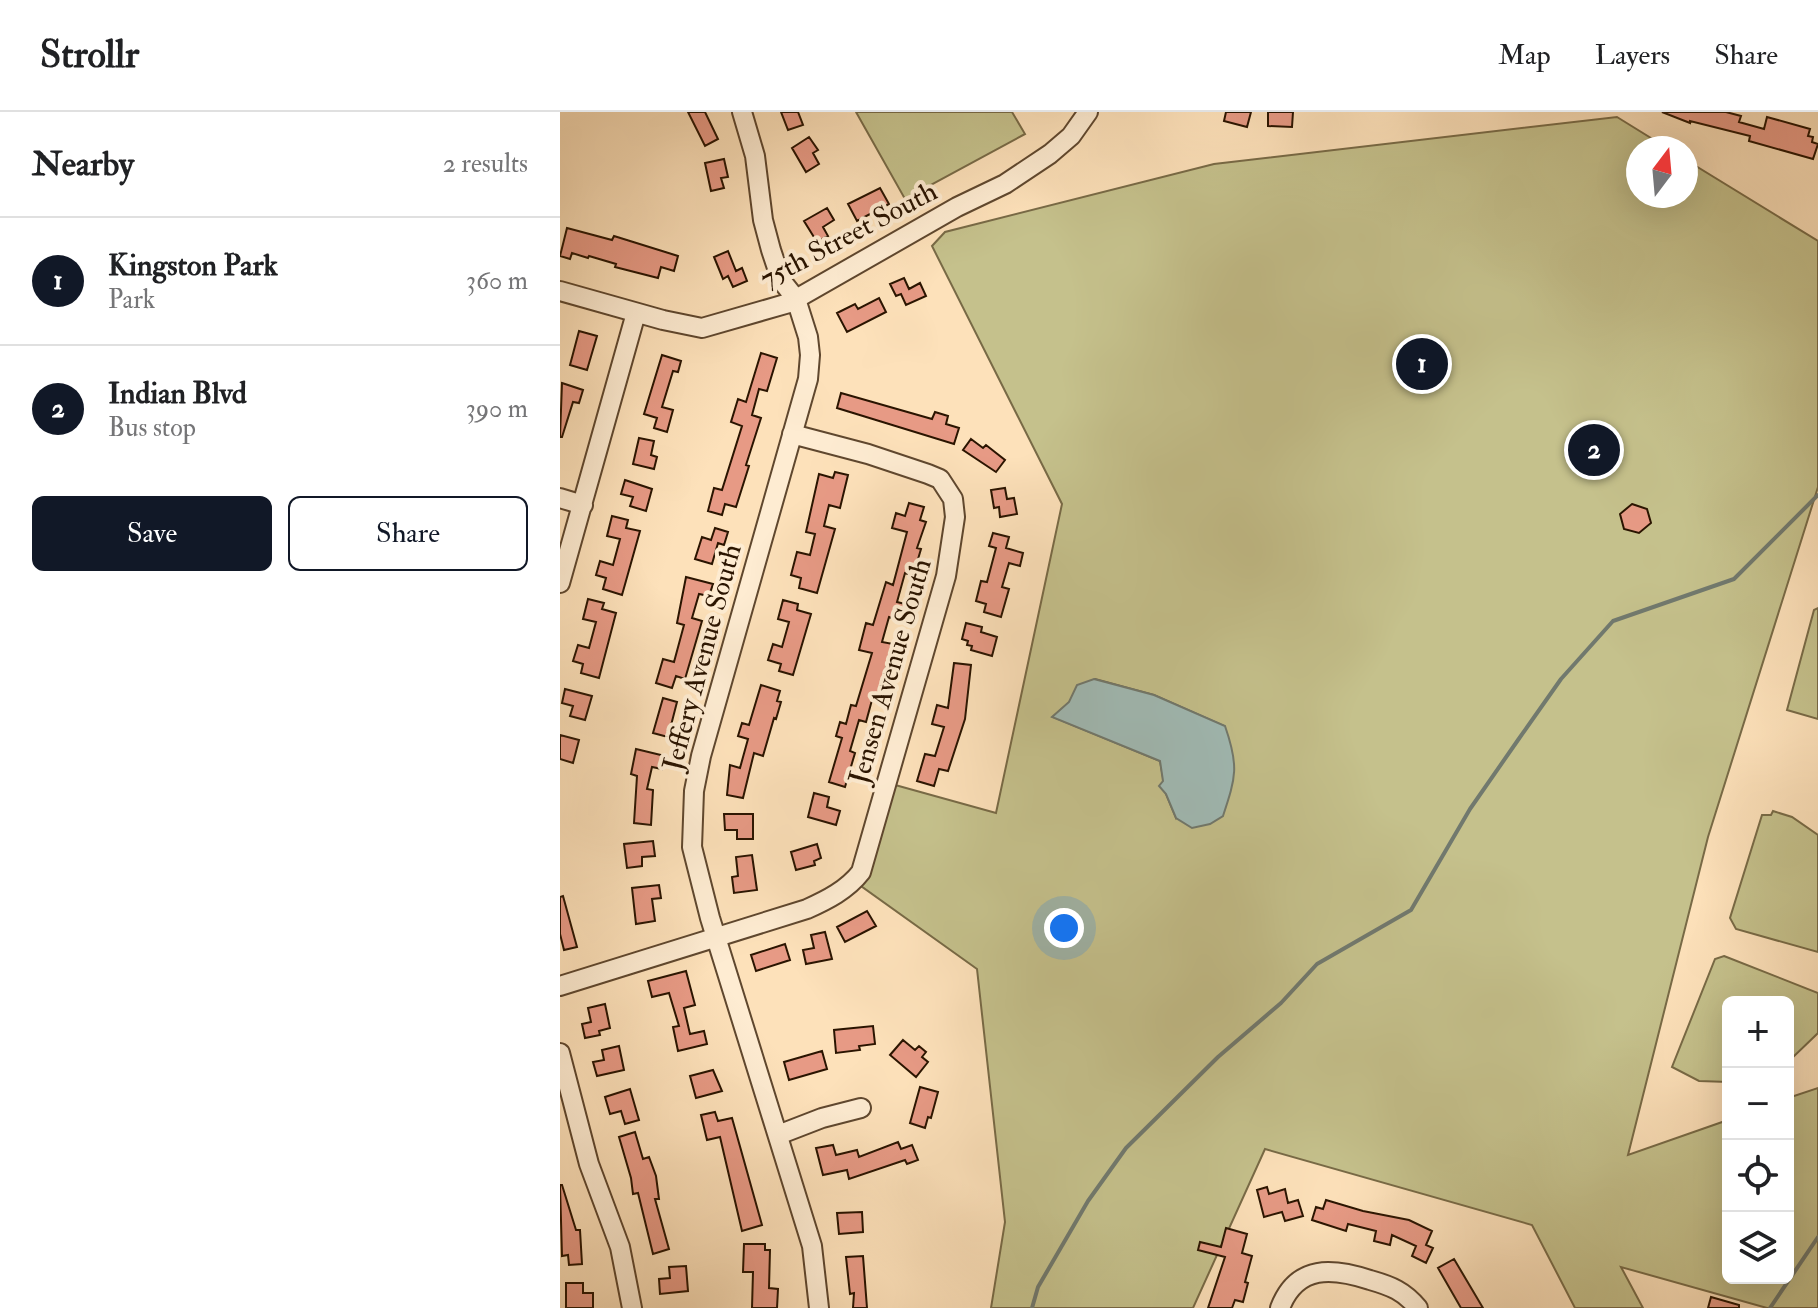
<!DOCTYPE html>
<meta charset="utf-8">
<style>
:root{--surface:#fff;--page:#f6f6f6;--text:#202124;--muted:#757577;--line:#e0e0e0;--accent:#111827}
body{margin:0;font-family:"IM FELL Double Pica",serif;background:var(--page);color:var(--text)}
.controls{position:absolute;right:24px;bottom:24px;display:grid;overflow:hidden;border-radius:12px;box-shadow:0 8px 32px #0002}
.controls button{width:72px;height:72px;display:grid;place-items:center;padding:0;border:0;border-bottom:2px solid var(--line);background:var(--surface);color:var(--text);font:40px sans-serif}
.compass{position:absolute;left:1066px;top:24px;width:72px;height:72px;border-radius:50%;background:var(--surface);box-shadow:0 8px 32px #0002;rotate:16deg}
.you{position:absolute;left:504px;top:816px;width:28px;height:28px;margin:-20px;border:6px solid #fff;border-radius:50%;background:#1a73e8;box-shadow:0 0 0 12px #1a73e833}
.badge{display:grid;place-items:center;width:52px;height:52px;border-radius:50%;background:var(--accent);color:#fff;font-size:26px;font-weight:700}
.pin{position:absolute;translate:-50% -50%;border:4px solid #fff;box-shadow:0 2px 8px #0006}
.list{margin:0;padding:0;list-style:none}
h2{display:flex;justify-content:space-between;align-items:center;height:104px;margin:0;padding:0 32px;font-size:34px}
h2 small{font-size:26px;font-weight:400;color:var(--muted)}
.list li{display:grid;grid-template-columns:52px 1fr auto;gap:24px;align-items:center;box-sizing:border-box;height:128px;padding:0 32px;border-top:2px solid var(--line)}
.list b{display:block;font-size:30px;white-space:nowrap}
.list p{margin:0;font-size:26px;white-space:nowrap;color:var(--muted)}
.list em{font-size:26px;font-style:normal;color:var(--muted)}
.actions{display:flex;gap:16px;padding:24px 32px}
.actions a{flex:1;padding:18px 0;border:2px solid var(--accent);border-radius:12px;text-align:center;font-size:28px;color:var(--accent)}
.actions .main{background:var(--accent);color:#fff}
.icon{flex:none;width:44px;height:44px;fill:none;stroke:currentColor;stroke-width:2;stroke-linecap:round;stroke-linejoin:round}
.map{position:relative;flex:none;width:1258px;height:1196px;overflow:hidden}
header{display:flex;align-items:center;gap:48px;box-sizing:border-box;height:112px;padding:0 40px;background:var(--surface);border-bottom:2px solid var(--line)}
header strong{font-size:38px}
nav{display:flex;gap:44px;margin-inline-start:auto;font-size:28px}
main{display:flex}
aside{flex:1;background:var(--surface)}
.map>svg:first-child{display:block}
.green{fill:#c5c18c;stroke:#786a46;stroke-width:2;fill-rule:evenodd}
.water{fill:#a1bcb7;stroke:#71796e;stroke-width:2}
.lines{fill:none;stroke-linecap:round;stroke-linejoin:round}
.stream{stroke:#71796e;stroke-width:4}
.building{fill:#e79a85;stroke:#2a1400;stroke-width:2}
.minor-casing{stroke:#5f472e;stroke-width:22}
.minor{stroke:#feecd2;stroke-width:18}
.labels{text-anchor:middle;stroke-width:8;stroke-linejoin:round;paint-order:stroke}
.street-label{font-size:28px;fill:#2a1400;stroke:#feecd2}
</style>
<header>
<strong>Strollr</strong>
<nav><a>Map</a><a>Layers</a><a>Share</a></nav>
</header>
<main>
<aside>
<h2>Nearby<small>2 results</small></h2>
<ul class="list">
<li><span class="badge">1</span><div><b>Kingston Park</b><p>Park</p></div><em>360 m</em></li>
<li><span class="badge">2</span><div><b>Indian Blvd</b><p>Bus stop</p></div><em>390 m</em></li>
</ul>
<div class="actions"><a class="main">Save</a><a>Share</a></div>
</aside>
<div class="map">
<svg width="1258" height="1196" viewBox="0 0 1258 1196">
<rect width="100%" height="100%" fill="#fde1ba"/>
<filter id="stains"><feTurbulence type="fractalNoise" baseFrequency=".0025" numOctaves="4"/><feColorMatrix values="0 0 0 0 .2 0 0 0 0 .09 0 0 0 0 .02 0 0 0 .5 -.17"/></filter>
<radialGradient id="worn" r=".72"><stop offset=".6" stop-color="#630" stop-opacity="0"/><stop offset="1" stop-color="#630" stop-opacity=".3"/></radialGradient>
<path class="green" d="M 296,0 L 452,0 L 465,22 L 345,87 Z
M 1057,5 L 1107,36 L 1078,36 L 1078,84 L 1126,84 L 1126,48 L 1258,129 L 1258,375 L 1148,725 L 1068,1043 L 1168,1008 L 1168,1166 L 1228,1166 L 1228,986 L 1258,976 L 1258,1196 L 1207,1196 L 1061,1155 L 1083,1196 L 1015,1196 L 972,1113 L 705,1037 L 633,1196 L 431,1196 L 445,1110 L 417,857 L 294,769 L 328,671 L 436,701 L 502,392 L 372,134 L 385,120 L 654,52 ZM 535,567 L 594,583 L 664,614 L 616,706 L 606,682 L 600,649 L 493,605 Z
M 1258,496 L 1258,607 L 1227,598 L 1254,498 Z
M 1213,699 L 1232,705 L 1258,723 L 1258,840 L 1176,817 L 1170,806 L 1202,703 L 1211,703 Z
M 1164,844 L 1258,881 L 1258,921 L 1228,950 L 1228,890 L 1168,890 L 1168,970 L 1139,969 L 1112,955 L 1155,847 Z"/>
<path class="water" d="M 534,567 L 594,583 L 665,614 C 679,654 676,665 663,704 L 650,712 L 632,716 L 616,706 L 606,682 L 599,674 L 603,669 L 600,649 L 492,605 L 509,590 L 517,573 Z"/>
<g class="lines">
<path class="stream" d="M 472,1196 L 478,1175 L 528,1089 L 566,1036 L 658,945 L 721,891 L 757,852 L 851,798 L 910,697 L 958,628 L 1001,567 L 1053,509 L 1174,467 L 1258,383
M 1210,1196 L 1258,1125"/>
</g>
<path class="building" d="M 128,0 L 145,0 L 158,27 L 145,34 Z
M 221,0 L 238,0 L 243,13 L 228,18 Z
M 666,0 L 691,0 L 687,15 L 664,9 Z
M 708,0 L 733,0 L 732,15 L 708,14 Z
M 1102,0 L 1166,0 L 1181,4 L 1179,10 L 1204,17 L 1207,5 L 1250,17 L 1248,24 L 1253,25 L 1252,30 L 1258,32 L 1253,47 L 1189,29 L 1190,24 L 1130,9 L 1130,11 Z
M 249,25 L 258,38 L 253,41 L 259,52 L 246,60 L 232,36 Z
M 164,47 L 168,65 L 161,66 L 164,76 L 151,79 L 145,51 Z
M 320,76 L 329,92 L 297,109 L 288,92 Z
M 267,96 L 274,108 L 263,115 L 268,124 L 257,130 L 244,109 Z
M 7,116 L 52,128 L 54,124 L 118,144 L 114,159 L 101,155 L 98,166 L 55,155 L 56,152 L 29,144 L 28,146 L 12,141 L 10,147 L 0,144 Z
M 168,139 L 176,159 L 182,156 L 187,169 L 173,175 L 168,164 L 163,167 L 154,145 Z
M 344,166 L 349,177 L 360,171 L 366,184 L 346,193 L 341,182 L 336,184 L 330,172 Z
M 319,186 L 326,200 L 287,220 L 277,201 L 295,192 L 298,197 Z
M 19,219 L 37,224 L 27,258 L 10,253 Z
M 201,241 L 217,246 L 207,279 L 199,277 L 192,303 L 201,306 L 186,353 L 189,354 L 176,395 L 165,392 L 162,403 L 148,399 L 154,376 L 162,378 L 182,314 L 171,310 L 178,287 L 186,290 Z
M 102,243 L 121,249 L 118,260 L 113,259 L 102,295 L 113,298 L 107,320 L 94,316 L 97,306 L 84,302 Z
M 2,271 L 23,278 L 19,291 L 13,290 L 2,325 L 0,325 Z
M 281,281 L 372,307 L 375,300 L 388,304 L 386,312 L 399,316 L 394,332 L 277,296 Z
M 79,326 L 94,329 L 91,343 L 97,345 L 94,357 L 73,352 Z
M 411,327 L 423,336 L 426,333 L 445,348 L 436,360 L 403,338 Z
M 275,360 L 288,363 L 280,396 L 269,393 L 264,414 L 275,417 L 257,481 L 239,476 L 241,466 L 231,463 L 237,440 L 250,443 L 255,422 L 246,420 L 259,362 L 273,366 Z
M 65,368 L 92,377 L 86,399 L 70,394 L 73,385 L 61,382 Z
M 445,376 L 447,387 L 454,386 L 457,402 L 440,405 L 439,395 L 434,396 L 431,378 Z
M 349,391 L 364,395 L 360,408 L 366,410 L 357,436 L 361,437 L 353,464 L 345,461 L 337,490 L 345,492 L 340,508 L 329,505 L 322,530 L 333,532 L 316,589 L 312,588 L 306,610 L 299,608 L 290,639 L 295,641 L 285,675 L 269,670 L 282,626 L 276,624 L 280,610 L 286,612 L 291,593 L 296,594 L 312,541 L 299,538 L 306,511 L 313,513 L 326,470 L 333,473 L 347,420 L 332,416 L 336,401 L 345,404 Z
M 1072,392 L 1087,397 L 1091,411 L 1079,421 L 1064,417 L 1060,402 Z
M 52,404 L 68,408 L 66,416 L 80,419 L 62,483 L 43,477 L 46,466 L 36,463 L 40,449 L 53,453 L 60,427 L 47,424 Z
M 155,416 L 168,420 L 164,433 L 158,431 L 152,452 L 135,447 L 142,425 L 151,428 Z
M 433,421 L 449,425 L 446,436 L 463,441 L 460,454 L 449,451 L 442,475 L 449,477 L 441,505 L 424,500 L 426,492 L 416,489 L 421,469 L 427,470 L 436,436 L 429,434 Z
M 126,465 L 153,472 L 149,484 L 139,482 L 132,506 L 142,509 L 125,567 L 116,564 L 112,576 L 96,571 L 103,547 L 114,550 L 124,513 L 117,511 Z
M 28,487 L 44,491 L 42,497 L 56,501 L 39,566 L 21,561 L 23,552 L 13,549 L 18,533 L 29,536 L 36,510 L 23,507 Z
M 223,488 L 238,492 L 237,498 L 251,502 L 233,563 L 219,559 L 221,552 L 208,548 L 213,532 L 222,535 L 229,510 L 218,507 Z
M 406,511 L 422,515 L 421,520 L 437,525 L 432,544 L 411,538 L 412,534 L 407,533 L 408,529 L 402,527 Z
M 394,551 L 411,553 L 405,607 L 388,659 L 379,657 L 374,674 L 357,669 L 365,642 L 375,644 L 384,615 L 372,612 L 377,593 L 388,596 Z
M 201,573 L 220,579 L 217,589 L 221,590 L 216,607 L 214,606 L 203,644 L 194,641 L 183,686 L 167,683 L 170,653 L 180,656 L 188,627 L 178,624 L 182,611 L 189,613 Z
M 5,577 L 32,584 L 25,608 L 10,604 L 13,594 L 2,591 Z
M 103,586 L 117,590 L 108,625 L 93,621 Z
M 0,623 L 19,628 L 13,651 L 0,647 Z
M 76,637 L 105,644 L 102,657 L 92,655 L 87,677 L 93,678 L 91,713 L 74,711 L 77,664 L 71,662 Z
M 254,681 L 269,685 L 267,695 L 280,699 L 276,713 L 248,705 Z
M 164,702 L 193,702 L 193,727 L 177,727 L 177,718 L 165,718 Z
M 93,729 L 95,744 L 82,745 L 82,754 L 67,756 L 64,732 Z
M 257,732 L 261,746 L 254,749 L 255,753 L 236,758 L 231,740 Z
M 192,743 L 197,778 L 174,781 L 172,765 L 178,764 L 176,745 Z
M 99,773 L 101,786 L 92,787 L 95,809 L 76,812 L 72,776 Z
M 3,784 L 17,835 L 4,838 L 0,822 L 0,785 Z
M 307,799 L 316,814 L 285,830 L 277,815 Z
M 265,820 L 272,847 L 246,852 L 243,838 L 254,836 L 251,823 Z
M 225,832 L 230,848 L 196,859 L 191,843 Z
M 126,859 L 135,893 L 124,896 L 130,922 L 144,919 L 147,932 L 118,939 L 113,915 L 119,914 L 109,881 L 92,885 L 88,869 Z
M 45,892 L 50,916 L 39,919 L 40,923 L 25,926 L 22,912 L 31,910 L 28,896 Z
M 313,914 L 315,932 L 299,934 L 300,938 L 276,941 L 274,918 Z
M 343,928 L 355,938 L 359,934 L 366,940 L 362,945 L 368,950 L 356,965 L 330,943 Z
M 59,934 L 64,958 L 37,964 L 33,950 L 44,948 L 42,938 Z
M 262,939 L 267,957 L 229,968 L 224,950 Z
M 153,958 L 162,979 L 136,986 L 130,964 Z
M 360,975 L 378,980 L 371,1006 L 368,1005 L 365,1016 L 350,1011 Z
M 70,977 L 79,1008 L 65,1012 L 61,999 L 50,1002 L 45,985 Z
M 155,1000 L 158,1009 L 172,1006 L 202,1113 L 182,1119 L 160,1025 L 147,1028 L 141,1003 Z
M 75,1020 L 83,1047 L 89,1045 L 96,1064 L 99,1087 L 95,1087 L 109,1137 L 93,1142 L 78,1081 L 73,1082 L 71,1066 L 59,1025 Z
M 338,1030 L 341,1037 L 352,1033 L 358,1048 L 347,1052 L 345,1048 L 289,1067 L 287,1058 L 263,1063 L 256,1036 L 273,1033 L 276,1043 L 297,1038 L 299,1045 Z
M 0,1073 L 2,1073 L 16,1118 L 20,1118 L 22,1152 L 9,1153 L 8,1143 L 2,1144 Z
M 707,1075 L 709,1082 L 725,1077 L 728,1091 L 738,1088 L 743,1104 L 725,1109 L 722,1100 L 704,1105 L 697,1078 Z
M 766,1088 L 803,1099 L 849,1108 L 872,1119 L 866,1133 L 873,1136 L 866,1151 L 852,1144 L 856,1134 L 832,1123 L 830,1133 L 814,1129 L 816,1119 L 788,1112 L 786,1119 L 752,1108 L 756,1095 L 763,1097 Z
M 302,1100 L 303,1120 L 279,1122 L 277,1101 Z
M 666,1116 L 687,1122 L 682,1141 L 692,1144 L 685,1170 L 688,1171 L 683,1190 L 675,1188 L 672,1196 L 648,1196 L 665,1145 L 638,1138 L 640,1130 L 661,1135 Z
M 184,1132 L 205,1132 L 205,1138 L 210,1138 L 209,1176 L 218,1177 L 217,1196 L 192,1196 L 193,1160 L 183,1160 Z
M 303,1144 L 307,1196 L 293,1196 L 294,1181 L 290,1182 L 286,1145 Z
M 894,1147 L 923,1196 L 901,1196 L 878,1156 Z
M 126,1154 L 128,1179 L 100,1182 L 99,1167 L 110,1166 L 109,1155 Z
M 6,1171 L 23,1171 L 23,1181 L 33,1181 L 33,1196 L 6,1196 Z
M 1151,1185 L 1179,1193 L 1179,1196 L 1148,1196 Z"/>
<g class="lines">
<g class="minor-casing">
<path id="minor" d="M 182,0 L 195,44 L 203,108 L 211,138 L 221,168 L 236,187 L 248,225 L 250,243 L 248,267 L 141,644 L 134,679 L 132,735 L 150,806 L 252,1134 L 259,1196
M 0,179 L 103,208 L 142,216 L 229,191 L 397,95 L 445,72 L 490,42 L 511,24 L 528,0
M 0,386 L 23,393
M 0,471 L 76,201
M 0,874 L 247,797 C 267,788 287,778 301,760 L 386,464 L 395,405 L 393,387 L 380,367 L 368,362 L 308,342 L 232,322
M 0,941 L 29,1052 L 60,1135 L 72,1196
M 218,1023 L 262,1006 L 301,996
M 720,1196 C 737,1152 773,1156 810,1168 C 831,1174 844,1179 858,1196"/>
</g>
<use href="#minor" class="minor"/>
</g>
<g class="labels">
<g class="street-label">
<text transform="translate(288 122) rotate(-28)" y="10">75th Street South</text>
<text transform="translate(141 545) rotate(-75)" y="10">Jeffery Avenue South</text>
<text transform="translate(329 559) rotate(-74)" y="10">Jensen Avenue South</text>
</g>
</g>
<rect width="100%" height="100%" filter="url(#stains)"/>
<rect width="100%" height="100%" fill="url(#worn)"/>
</svg>
<div class="controls">
<button>+</button>
<button>−</button>
<button><svg class="icon" aria-label="locate" viewBox="0 0 24 24"><circle cx="12" cy="12" r="6"/><path d="M12 2v4M12 18v4M2 12h4M18 12h4"/></svg></button>
<button><svg class="icon" aria-label="layers" viewBox="0 0 24 24"><path d="M12 4l9 5-9 5-9-5zM3 14l9 5 9-5"/></svg></button>
</div>
<svg class="compass" viewBox="-18 -18 36 36"><path d="M0-13l5 13h-10z" fill="#e53935"/><path d="M0 13l5-13h-10z" fill="#757577"/></svg>
<div class="you"></div>
<div class="pin badge" style="left:862px;top:252px">1</div>
<div class="pin badge" style="left:1034px;top:338px">2</div>
</div>
</main>
